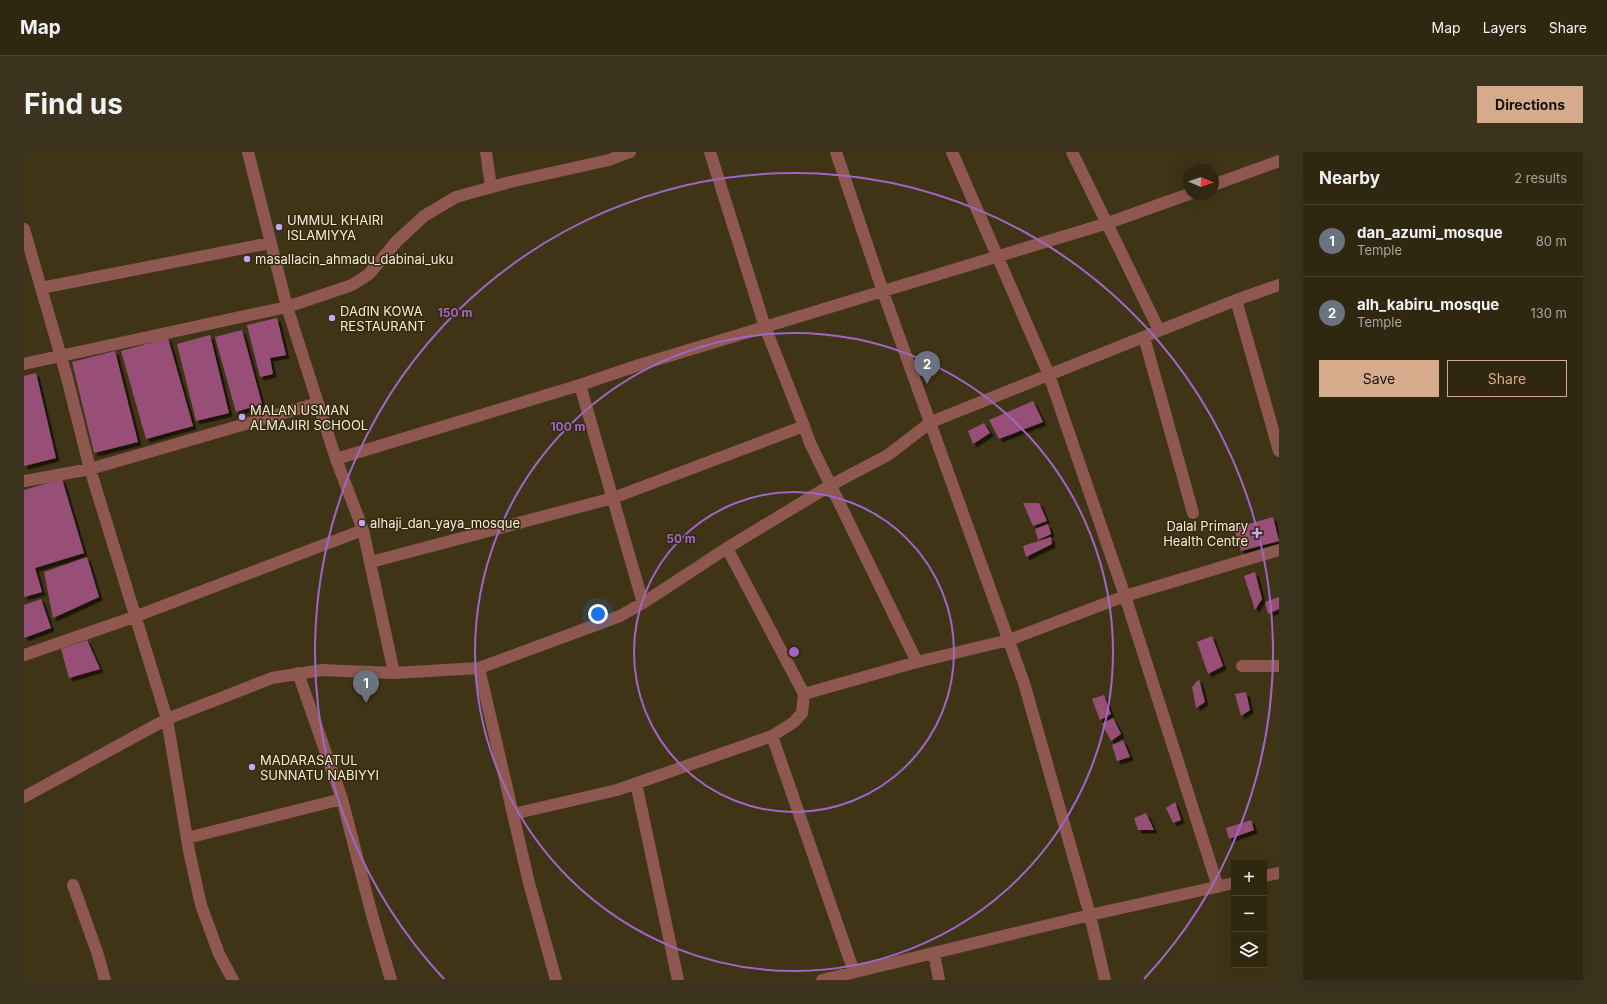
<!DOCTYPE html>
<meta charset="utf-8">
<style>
:root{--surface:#302711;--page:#3c331f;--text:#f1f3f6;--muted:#a8a59f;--line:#4b4431;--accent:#d6ab8b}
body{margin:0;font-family:Inter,sans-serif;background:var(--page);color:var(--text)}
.controls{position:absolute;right:12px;bottom:12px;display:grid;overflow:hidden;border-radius:0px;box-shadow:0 4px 16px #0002}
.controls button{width:36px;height:36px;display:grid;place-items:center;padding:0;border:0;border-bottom:1px solid var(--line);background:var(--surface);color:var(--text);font:20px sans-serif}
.compass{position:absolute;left:1159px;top:12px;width:36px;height:36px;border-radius:50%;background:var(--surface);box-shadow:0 4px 16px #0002;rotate:92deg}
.you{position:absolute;left:574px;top:462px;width:14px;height:14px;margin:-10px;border:3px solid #fff;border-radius:50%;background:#1a73e8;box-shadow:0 0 0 6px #1a73e833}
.badge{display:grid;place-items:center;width:26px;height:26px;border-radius:50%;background:var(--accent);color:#fff;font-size:13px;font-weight:700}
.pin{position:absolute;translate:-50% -33px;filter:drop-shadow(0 1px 2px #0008)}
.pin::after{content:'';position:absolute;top:21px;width:14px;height:12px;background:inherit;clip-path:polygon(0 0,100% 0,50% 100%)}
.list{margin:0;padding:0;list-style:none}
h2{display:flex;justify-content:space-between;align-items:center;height:52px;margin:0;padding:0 16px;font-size:17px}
h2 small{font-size:13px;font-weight:400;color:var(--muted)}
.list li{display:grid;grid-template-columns:26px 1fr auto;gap:12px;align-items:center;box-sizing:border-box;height:72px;padding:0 16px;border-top:1px solid var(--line)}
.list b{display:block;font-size:15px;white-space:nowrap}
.list p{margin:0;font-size:13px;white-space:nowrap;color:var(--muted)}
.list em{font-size:13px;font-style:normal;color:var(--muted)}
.actions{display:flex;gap:8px;padding:12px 16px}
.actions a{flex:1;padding:9px 0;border:1px solid var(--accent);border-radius:0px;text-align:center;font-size:14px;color:var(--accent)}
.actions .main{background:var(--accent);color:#111}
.icon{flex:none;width:22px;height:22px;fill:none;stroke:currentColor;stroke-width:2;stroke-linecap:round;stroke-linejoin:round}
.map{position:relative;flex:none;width:1255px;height:828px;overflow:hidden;border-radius:0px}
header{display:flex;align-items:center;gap:24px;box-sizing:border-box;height:56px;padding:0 20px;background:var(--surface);border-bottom:1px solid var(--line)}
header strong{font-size:19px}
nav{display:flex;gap:22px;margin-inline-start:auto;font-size:14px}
.intro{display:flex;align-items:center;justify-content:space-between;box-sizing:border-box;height:96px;padding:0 24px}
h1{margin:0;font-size:28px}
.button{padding:10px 18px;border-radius:0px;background:var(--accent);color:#111;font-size:14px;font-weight:700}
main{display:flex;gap:24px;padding:0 24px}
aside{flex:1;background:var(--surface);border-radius:0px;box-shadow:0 4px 16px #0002}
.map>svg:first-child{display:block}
.building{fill:#975077;filter:url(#shadow)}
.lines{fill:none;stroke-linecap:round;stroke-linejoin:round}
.street{stroke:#8e5750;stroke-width:12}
.ring{fill:none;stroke:#9f66c8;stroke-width:2}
.poi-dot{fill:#c3a7f2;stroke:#352a0d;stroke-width:1.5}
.labels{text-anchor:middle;stroke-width:3;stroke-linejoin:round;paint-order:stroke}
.poi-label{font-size:13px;fill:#f3ecdc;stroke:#352a0d;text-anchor:start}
.centre{fill:#9f66c8;stroke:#352a0d;stroke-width:2}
.ring-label{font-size:12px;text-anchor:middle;font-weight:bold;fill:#9f66c8;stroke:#352a0d;stroke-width:3;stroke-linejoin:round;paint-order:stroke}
</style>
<header>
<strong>Map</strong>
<nav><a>Map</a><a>Layers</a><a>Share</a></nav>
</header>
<div class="intro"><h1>Find us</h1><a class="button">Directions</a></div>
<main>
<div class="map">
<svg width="1255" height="828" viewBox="0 0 1255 828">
<defs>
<filter id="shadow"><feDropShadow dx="3.5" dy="3.5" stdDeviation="0" flood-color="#0009"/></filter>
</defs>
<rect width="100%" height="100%" fill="#403417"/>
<path class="building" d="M 253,166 L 262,203 L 246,206 L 249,222 L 236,225 L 223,173 Z
M 218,178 L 238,252 L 212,260 L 191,185 Z
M 186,183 L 205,261 L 172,269 L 153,192 Z
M 144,186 L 169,274 L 122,287 L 97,199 Z
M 91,199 L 114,290 L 70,301 L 48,210 Z
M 12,221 L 32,306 L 0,314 L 0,224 Z
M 1009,249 L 1019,270 L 975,287 L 965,268 Z
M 960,271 L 966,281 L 949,292 L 944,279 Z
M 38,327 L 60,401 L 11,416 L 18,440 L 0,445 L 0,338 Z
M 999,351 L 1015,351 L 1023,369 L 1009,374 Z
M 1249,365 L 1255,389 L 1217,399 L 1210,376 Z
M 1024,372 L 1027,382 L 1014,388 L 1011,377 Z
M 1027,385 L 1028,392 L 1002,405 L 999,394 Z
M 63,405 L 75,445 L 29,466 L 20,420 Z
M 1231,420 L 1238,447 L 1231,458 L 1220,424 Z
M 1255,445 L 1255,457 L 1244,462 L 1241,450 Z
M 17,447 L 27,476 L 0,486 L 0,453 Z
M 1188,484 L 1199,514 L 1184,522 L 1173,490 Z
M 63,488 L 76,517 L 45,526 L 37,497 Z
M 1175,527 L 1181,550 L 1172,556 L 1168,535 Z
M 1222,540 L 1226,558 L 1217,564 L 1211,542 Z
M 1080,543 L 1087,562 L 1076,568 L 1068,547 Z
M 1089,566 L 1097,582 L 1087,589 L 1078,572 Z
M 1099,588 L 1106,605 L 1093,609 L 1088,593 Z
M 1151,650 L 1157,668 L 1149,671 L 1142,656 Z
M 1122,661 L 1130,678 L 1114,678 L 1110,666 Z
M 1227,668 L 1230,678 L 1205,687 L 1202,676 Z"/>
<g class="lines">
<path class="street" d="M 224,0 L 263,155 L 312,307
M 462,0 L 467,35
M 686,0 L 741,175 L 780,274
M 812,0 L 859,140 L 1000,531 L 1066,763 L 1081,828
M 928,0 L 1025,223 L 1101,444 L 1194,735
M 1048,0 L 1135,178
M 1189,33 L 1255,9
M 0,77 L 42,222 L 66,317 L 143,567 L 165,699 L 177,753 L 195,802 L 209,828
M 17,136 L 246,91
M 1212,148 L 1255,299
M 1120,185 L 1169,361
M 0,212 L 263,155 L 328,133 L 345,122 L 373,89 L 400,64 L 432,45 L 486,30 L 585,8 L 606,0
M 556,233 L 619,451
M 0,329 L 66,317 L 294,251
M 347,410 L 589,346 L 780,274 L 786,291 L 893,510
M 0,503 L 110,465 L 339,378
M 1218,514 L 1255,514
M 455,516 L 505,731 L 532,828
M 274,521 L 318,647 L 348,763 L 367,828
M 370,521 L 455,516 L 596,464 L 619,451 L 703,396 L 807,333 L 864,303 L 907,270 L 1212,148 L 1255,133
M 780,542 L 893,510 L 985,488 L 1101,444 L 1255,398
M 748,584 L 830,820
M 612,631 L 654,828
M 0,645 L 143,567 L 248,526 L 298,518 L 370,521 L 339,378 L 312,307 L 556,233 L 615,213 L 1084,71 L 1165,42
M 489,662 L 593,638 L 748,584 L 770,570 L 778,561 L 780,542 L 703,396
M 163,686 L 318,647
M 1240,724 L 1255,721
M 49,733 L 73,800 L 81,828
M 910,801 L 915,828
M 798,828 L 1066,763 L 1210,731"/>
</g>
<g class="ring">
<circle cx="770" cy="500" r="160"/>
<circle cx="770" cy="500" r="319"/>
<path d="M420 827A479 479 0 1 1 1120 827"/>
</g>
<g class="poi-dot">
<circle cx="255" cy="75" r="4"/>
<circle cx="223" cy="107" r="4"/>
<circle cx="308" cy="166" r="4"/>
<circle cx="218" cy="265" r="4"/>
<circle cx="338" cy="371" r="4"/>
<path d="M1231 375h4v4h4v4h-4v4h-4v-4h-4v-4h4z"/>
<circle cx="228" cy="615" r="4"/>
</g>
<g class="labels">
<g class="poi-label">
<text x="263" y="73">UMMUL KHAIRI<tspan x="263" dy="15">ISLAMIYYA</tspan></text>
<text x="231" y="112">masallacin_ahmadu_dabinai_uku</text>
<text x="316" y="164">DAɗIN KOWA<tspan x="316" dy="15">RESTAURANT</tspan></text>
<text x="226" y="263">MALAN USMAN<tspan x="226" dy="15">ALMAJIRI SCHOOL</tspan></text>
<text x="346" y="376">alhaji_dan_yaya_mosque</text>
<text x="1224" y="379" text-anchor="end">Dalal Primary<tspan x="1224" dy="15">Health Centre</tspan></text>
<text x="236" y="613">MADARASATUL<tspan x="236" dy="15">SUNNATU NABIYYI</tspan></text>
</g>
</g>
<circle cx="770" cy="500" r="6" class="centre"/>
<g class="ring-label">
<text x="431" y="165">150 m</text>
<text x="544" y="279">100 m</text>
<text x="657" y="391">50 m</text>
</g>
</svg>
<div class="controls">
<button>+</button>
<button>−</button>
<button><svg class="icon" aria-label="layers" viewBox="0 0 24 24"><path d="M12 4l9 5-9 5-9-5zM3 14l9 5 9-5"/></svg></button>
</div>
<svg class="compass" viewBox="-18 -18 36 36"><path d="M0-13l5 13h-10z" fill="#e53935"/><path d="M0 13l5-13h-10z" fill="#a8a59f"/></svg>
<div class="you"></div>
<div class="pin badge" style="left:342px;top:551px;background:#6b7280">1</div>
<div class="pin badge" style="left:903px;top:232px;background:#6b7280">2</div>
</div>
<aside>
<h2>Nearby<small>2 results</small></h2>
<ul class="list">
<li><span class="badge" style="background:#6b7280">1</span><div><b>dan_azumi_mosque</b><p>Temple</p></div><em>80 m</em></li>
<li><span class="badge" style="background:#6b7280">2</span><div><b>alh_kabiru_mosque</b><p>Temple</p></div><em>130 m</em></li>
</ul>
<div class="actions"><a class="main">Save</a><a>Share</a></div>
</aside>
</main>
